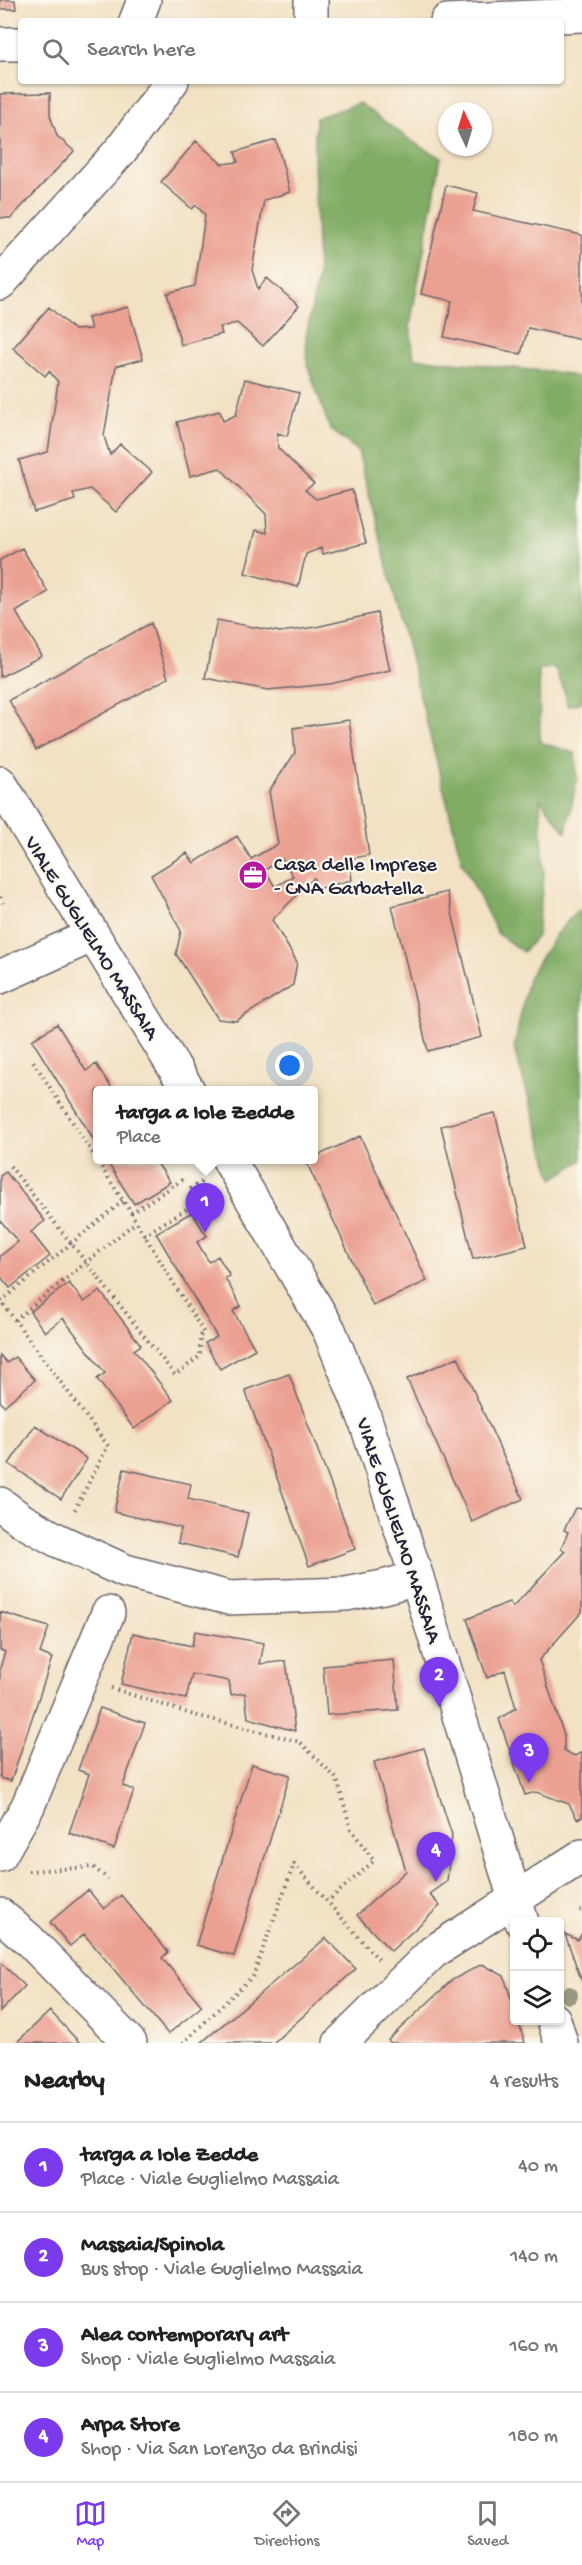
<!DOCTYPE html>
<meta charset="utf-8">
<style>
:root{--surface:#fff;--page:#f6f6f6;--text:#222;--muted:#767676;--line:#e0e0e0;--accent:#7c3aed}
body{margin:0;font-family:"Gochi Hand",sans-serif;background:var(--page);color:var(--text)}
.controls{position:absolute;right:18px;bottom:18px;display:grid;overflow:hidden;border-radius:6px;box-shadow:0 2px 4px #0004}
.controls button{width:54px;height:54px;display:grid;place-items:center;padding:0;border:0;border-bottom:2px solid var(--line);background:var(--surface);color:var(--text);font:30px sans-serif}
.compass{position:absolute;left:438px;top:102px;width:54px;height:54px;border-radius:50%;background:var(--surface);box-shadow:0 2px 4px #0004;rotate:356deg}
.you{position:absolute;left:290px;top:1066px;width:21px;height:21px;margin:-15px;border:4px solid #fff;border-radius:50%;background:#1a73e8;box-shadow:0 0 0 9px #1a73e833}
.badge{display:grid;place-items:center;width:39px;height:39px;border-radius:50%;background:var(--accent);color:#fff;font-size:20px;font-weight:700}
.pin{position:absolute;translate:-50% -50px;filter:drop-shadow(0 2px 3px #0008)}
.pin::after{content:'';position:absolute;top:32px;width:21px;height:18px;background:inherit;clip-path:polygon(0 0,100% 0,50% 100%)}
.popup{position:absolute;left:93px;top:1086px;width:225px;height:78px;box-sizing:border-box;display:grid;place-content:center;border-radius:6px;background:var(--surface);filter:drop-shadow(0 2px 4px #0005);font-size:20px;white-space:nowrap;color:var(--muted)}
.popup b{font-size:22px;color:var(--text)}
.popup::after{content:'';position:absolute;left:50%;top:100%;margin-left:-12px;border:12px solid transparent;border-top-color:var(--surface)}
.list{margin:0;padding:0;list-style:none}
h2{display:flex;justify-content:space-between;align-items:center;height:78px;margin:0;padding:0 24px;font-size:26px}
h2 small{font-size:20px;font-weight:400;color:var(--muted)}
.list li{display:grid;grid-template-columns:39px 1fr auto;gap:18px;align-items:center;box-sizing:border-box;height:90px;padding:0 24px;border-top:2px solid var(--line)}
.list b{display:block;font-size:22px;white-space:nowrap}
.list p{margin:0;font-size:20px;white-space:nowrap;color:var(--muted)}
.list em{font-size:20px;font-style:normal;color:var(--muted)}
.icon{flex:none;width:33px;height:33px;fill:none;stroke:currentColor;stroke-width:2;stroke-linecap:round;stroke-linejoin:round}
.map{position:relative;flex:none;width:582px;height:2043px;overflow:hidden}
.search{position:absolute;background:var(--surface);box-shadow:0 2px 4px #0004;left:18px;right:18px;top:18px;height:66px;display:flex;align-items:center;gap:15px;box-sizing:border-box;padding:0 21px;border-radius:6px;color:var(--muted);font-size:22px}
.sheet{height:438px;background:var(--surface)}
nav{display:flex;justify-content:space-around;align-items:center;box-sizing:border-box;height:84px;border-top:2px solid var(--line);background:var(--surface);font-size:16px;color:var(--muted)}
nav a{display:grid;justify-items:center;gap:3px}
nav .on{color:var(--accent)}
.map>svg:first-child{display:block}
.forest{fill:#80ac64;stroke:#516750;stroke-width:1.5}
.building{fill:#eba092;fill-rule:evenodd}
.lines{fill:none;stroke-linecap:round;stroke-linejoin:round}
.minor-casing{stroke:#6b656b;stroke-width:36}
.tertiary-casing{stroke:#6b656b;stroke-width:36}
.path{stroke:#6b656b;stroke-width:4;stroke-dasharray:1.5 4.5;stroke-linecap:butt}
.minor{stroke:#fff;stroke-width:33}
.tertiary{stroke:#fff;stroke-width:33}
.tree{fill:#989883}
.labels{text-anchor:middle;stroke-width:4.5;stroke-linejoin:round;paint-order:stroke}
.poi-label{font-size:21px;fill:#22223b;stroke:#fbf7ec;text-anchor:start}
.street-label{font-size:21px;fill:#22223b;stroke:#fbf7ec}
</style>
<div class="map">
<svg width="582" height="2043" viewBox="0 0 582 2043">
<rect width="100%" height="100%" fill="#fbf7ec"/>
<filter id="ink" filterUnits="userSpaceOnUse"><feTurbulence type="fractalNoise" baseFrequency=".0167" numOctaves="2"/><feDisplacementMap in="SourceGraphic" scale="12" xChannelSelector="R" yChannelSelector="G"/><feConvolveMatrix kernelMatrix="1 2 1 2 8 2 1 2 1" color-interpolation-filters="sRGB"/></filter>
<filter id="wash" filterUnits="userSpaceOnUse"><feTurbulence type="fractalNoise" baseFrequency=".008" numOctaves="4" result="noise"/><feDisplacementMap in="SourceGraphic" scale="24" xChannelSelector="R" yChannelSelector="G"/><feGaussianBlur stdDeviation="1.35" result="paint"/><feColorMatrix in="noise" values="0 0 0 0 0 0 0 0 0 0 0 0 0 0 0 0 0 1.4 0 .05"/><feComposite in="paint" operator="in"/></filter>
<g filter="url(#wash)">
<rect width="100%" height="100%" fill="#f2e1c3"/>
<path class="forest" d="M 359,103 L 413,142 L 441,158 L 410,325 L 414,358 L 561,373 L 582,378 L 582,702 L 567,706 L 566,696 L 555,668 L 539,669 L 540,742 L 575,753 L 577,780 L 566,832 L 540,799 L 544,874 L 537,936 L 523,952 L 498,934 L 462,862 L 358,451 L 330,429 L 307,364 L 306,336 L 318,278 L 314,158 L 316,118 Z
M 578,910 L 582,912 L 582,1160 L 553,1179 L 514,1049 L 528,978 L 556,934 Z"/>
<g id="blocks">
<path class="building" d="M 0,0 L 15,0 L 16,9 L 0,9 Z
M 50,93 L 50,115 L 57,136 L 74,151 L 11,218 L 2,218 L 0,217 L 0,94 Z
M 276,140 L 290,192 L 264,200 L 252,270 L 258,289 L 267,278 L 299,306 L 263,346 L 237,323 L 220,327 L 222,334 L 181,345 L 167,293 L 195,286 L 205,215 L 196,205 L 192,209 L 161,182 L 196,141 L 222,164 L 238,162 L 235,152 Z
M 446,185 L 478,193 L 473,211 L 582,235 L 582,340 L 528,328 L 521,354 L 444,337 L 452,301 L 421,294 Z
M 49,307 L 74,330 L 91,329 L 88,318 L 128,307 L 143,359 L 116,366 L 104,436 L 110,455 L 120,444 L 152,472 L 116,512 L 90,489 L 73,493 L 75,500 L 34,512 L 19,460 L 48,452 L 58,382 L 49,371 L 45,376 L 13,348 Z
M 245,379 L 299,393 L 287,436 L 277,433 L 278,448 L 314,484 L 305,490 L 316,499 L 352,490 L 366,543 L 323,554 L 321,548 L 306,554 L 298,587 L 245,573 L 256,530 L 267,533 L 266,514 L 220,468 L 190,476 L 177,422 L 220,411 L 223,421 L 236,415 Z
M 22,548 L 48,592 L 16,612 L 42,656 L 0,677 L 0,560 Z
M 377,613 L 390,670 L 330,684 L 268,690 L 205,678 L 217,620 L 280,632 L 316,627 Z
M 151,623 L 168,678 L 36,750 L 9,700 Z
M 349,720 L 369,855 L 349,859 L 352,880 L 316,889 L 314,878 L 272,920 L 297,962 L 293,985 L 236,1021 L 218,1019 L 176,954 L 181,931 L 151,875 L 187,853 L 194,863 L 237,836 L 251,859 L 278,844 L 269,791 L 295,753 L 293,728 ZM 282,859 L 293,876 L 275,887 L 265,870 Z
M 447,892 L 482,1037 L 428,1051 L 392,906 Z
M 57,1024 L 86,1071 L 96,1064 L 113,1090 L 97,1090 L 97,1145 L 32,1040 Z
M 495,1113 L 527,1246 L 473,1259 L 441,1126 Z
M 360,1136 L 427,1281 L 373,1306 L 306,1161 Z
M 106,1160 L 155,1160 L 170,1182 L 134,1204 Z
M 6,1172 L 45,1221 L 31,1232 L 50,1256 L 10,1288 L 0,1276 L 0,1256 L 18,1242 L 0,1220 L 0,1176 Z
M 192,1212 L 207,1236 L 197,1242 L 209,1262 L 218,1256 L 230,1276 L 225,1278 L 241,1306 L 233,1311 L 255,1349 L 220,1369 L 205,1343 L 217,1337 L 156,1233 Z
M 69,1283 L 84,1302 L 100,1291 L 141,1345 L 134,1350 L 173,1400 L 134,1429 L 97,1379 L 105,1373 L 63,1318 L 45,1332 L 30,1312 Z
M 0,1355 L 7,1363 L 15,1357 L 35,1380 L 4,1406 L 0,1401 Z
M 458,1357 L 523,1499 L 472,1522 L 407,1379 Z
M 289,1374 L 355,1549 L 309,1566 L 245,1390 Z
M 35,1425 L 87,1459 L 61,1499 L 9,1464 Z
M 124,1469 L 191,1484 L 188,1499 L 248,1513 L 238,1557 L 178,1543 L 181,1528 L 114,1512 Z
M 575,1508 L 582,1509 L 582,1612 L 539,1660 L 564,1735 L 564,1751 L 575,1756 L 582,1752 L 582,1817 L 577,1819 L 569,1804 L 536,1792 L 525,1795 L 499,1719 L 516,1708 L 505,1670 L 487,1678 L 467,1619 L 509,1602 L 513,1607 L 565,1551 L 561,1548 L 568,1532 L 564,1530 Z
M 0,1612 L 49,1627 L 40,1653 L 52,1658 L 11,1781 L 0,1778 L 0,1668 L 5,1652 L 0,1650 Z
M 195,1631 L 264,1643 L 260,1664 L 286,1661 L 295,1731 L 248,1718 L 245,1693 L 231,1695 L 229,1681 L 192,1674 L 186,1699 L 121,1684 L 133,1633 L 192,1646 Z
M 394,1660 L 398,1710 L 327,1715 L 323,1666 Z
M 100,1708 L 145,1723 L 123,1786 L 134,1790 L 114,1849 L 69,1833 L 89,1774 L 78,1770 Z
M 424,1748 L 452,1835 L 447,1881 L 429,1894 L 440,1906 L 391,1951 L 357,1915 L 406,1871 L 374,1762 Z
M 252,1764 L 290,1775 L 234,1956 L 196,1945 Z
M 88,1890 L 104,1909 L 121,1895 L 168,1952 L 162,1958 L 202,2006 L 168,2034 L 84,1934 L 70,1946 L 50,1922 Z
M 582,1933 L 582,1982 L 565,1934 L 578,1940 Z
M 326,1938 L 356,1969 L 273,2043 L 201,2043 Z
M 0,1962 L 25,1986 L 0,2012 Z
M 482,1964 L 504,1976 L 514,2009 L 514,2020 L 518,2020 L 525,2043 L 391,2043 L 388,2040 L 452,1980 Z
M 50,2011 L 80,2043 L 19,2043 L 18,2041 Z"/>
</g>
</g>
<g filter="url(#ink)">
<use href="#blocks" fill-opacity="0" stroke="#6b656b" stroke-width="1.5"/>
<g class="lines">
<g class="minor-casing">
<path id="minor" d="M 136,21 L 144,0
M 311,21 L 311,0
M 447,21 L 582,15
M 0,44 L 21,44
M 0,283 L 121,150 L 172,81
M 0,977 L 91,936
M 0,1504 L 23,1521 L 57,1540 L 125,1571 L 229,1598 L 346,1594 L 383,1587 L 417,1578
M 0,1855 L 28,1806 L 108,1613
M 0,1915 L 28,1939 L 130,2043
M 340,2043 L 433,1952 L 582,1856"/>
</g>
<g class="tertiary-casing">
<path id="tertiary" d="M 0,783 L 188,1090
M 229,1160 L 329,1330 L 364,1416 L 417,1578 L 522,1922
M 554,2020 L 561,2043"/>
</g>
<path class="path" d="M 0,897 L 3,903
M 10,1166 L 175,1375 L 200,1356 L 200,1336 L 204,1333 L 131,1213 L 31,1058
M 190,1189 L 205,1180
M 131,1213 L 184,1179
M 144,1235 L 198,1202
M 0,1300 L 108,1446 L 73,1513
M 1,1301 L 123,1201
M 15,1320 L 136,1222
M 111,1688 L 191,1714 L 300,1742 L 337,1779 L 351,1829 L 374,1861 L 328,1901
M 28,1871 L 93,1867 L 108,1879
M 580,1910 L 582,1911
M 183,2043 L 253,1976 L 294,1864 L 379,1960"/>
<use href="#minor" class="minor"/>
<use href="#tertiary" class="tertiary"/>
</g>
<circle class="tree" cx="569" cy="1995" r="9"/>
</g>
<defs>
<g id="office-disc" transform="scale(1.5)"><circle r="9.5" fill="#b5179e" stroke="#fbf7ec"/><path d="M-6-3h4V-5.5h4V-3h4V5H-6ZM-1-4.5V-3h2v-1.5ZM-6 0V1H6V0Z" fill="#fff"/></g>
</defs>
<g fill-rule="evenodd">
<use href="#office-disc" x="253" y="875"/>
</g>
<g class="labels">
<g class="poi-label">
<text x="274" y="870">Casa delle Imprese<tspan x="274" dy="24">- CNA Garbatella</tspan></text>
</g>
<g class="street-label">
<text transform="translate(93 937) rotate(58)" y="7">VIALE GUGLIELMO MASSAIA</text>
<text transform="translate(400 1530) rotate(72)" y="7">VIALE GUGLIELMO MASSAIA</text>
</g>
</g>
</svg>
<div class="controls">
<button><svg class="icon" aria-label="locate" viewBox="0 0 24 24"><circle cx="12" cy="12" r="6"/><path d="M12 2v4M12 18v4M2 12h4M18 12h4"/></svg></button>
<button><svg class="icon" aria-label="layers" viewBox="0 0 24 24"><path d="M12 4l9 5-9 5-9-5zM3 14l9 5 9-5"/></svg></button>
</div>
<svg class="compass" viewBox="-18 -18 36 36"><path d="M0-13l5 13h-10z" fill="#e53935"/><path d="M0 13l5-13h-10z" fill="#767676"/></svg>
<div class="you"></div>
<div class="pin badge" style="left:205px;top:1233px">1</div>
<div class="popup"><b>targa a Iole Zedde</b>Place</div>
<div class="pin badge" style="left:439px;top:1707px">2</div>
<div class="pin badge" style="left:529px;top:1783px">3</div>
<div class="pin badge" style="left:436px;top:1882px">4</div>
<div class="search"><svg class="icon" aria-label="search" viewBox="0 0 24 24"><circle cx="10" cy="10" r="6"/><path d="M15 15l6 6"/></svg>Search here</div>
</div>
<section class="sheet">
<h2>Nearby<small>4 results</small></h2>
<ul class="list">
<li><span class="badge">1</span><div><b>targa a Iole Zedde</b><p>Place · Viale Guglielmo Massaia</p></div><em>40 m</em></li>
<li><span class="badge">2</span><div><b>Massaia/Spinola</b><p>Bus stop · Viale Guglielmo Massaia</p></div><em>140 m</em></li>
<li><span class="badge">3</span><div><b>Alea contemporary art</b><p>Shop · Viale Guglielmo Massaia</p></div><em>160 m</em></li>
<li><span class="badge">4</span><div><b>Arpa Store</b><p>Shop · Via San Lorenzo da Brindisi</p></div><em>180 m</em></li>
</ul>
</section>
<nav>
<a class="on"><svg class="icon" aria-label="map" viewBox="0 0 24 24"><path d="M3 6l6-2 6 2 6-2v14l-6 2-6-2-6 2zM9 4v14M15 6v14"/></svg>Map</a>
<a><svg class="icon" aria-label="directions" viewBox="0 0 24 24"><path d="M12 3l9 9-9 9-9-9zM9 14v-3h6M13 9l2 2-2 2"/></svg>Directions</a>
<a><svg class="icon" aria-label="saved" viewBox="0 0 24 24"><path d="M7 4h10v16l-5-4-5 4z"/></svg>Saved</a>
</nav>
